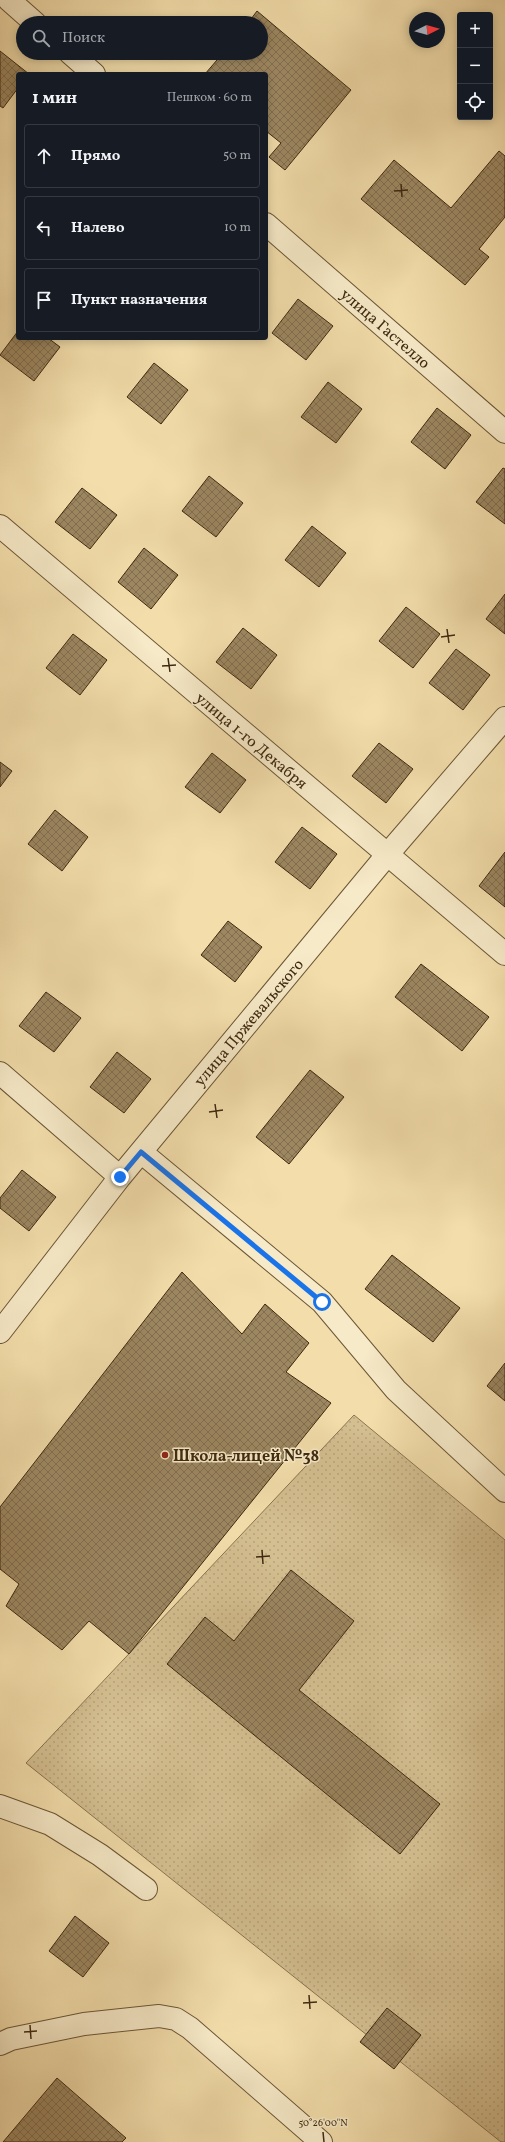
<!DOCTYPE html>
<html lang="ru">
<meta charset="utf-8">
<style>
:root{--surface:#171b24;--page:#242831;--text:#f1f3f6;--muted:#9ea1a6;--line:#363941}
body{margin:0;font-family:Vollkorn,serif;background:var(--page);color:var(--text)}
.controls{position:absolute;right:12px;top:12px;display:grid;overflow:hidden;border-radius:4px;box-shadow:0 2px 10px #0003}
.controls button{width:36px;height:36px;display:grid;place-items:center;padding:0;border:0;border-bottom:1px solid var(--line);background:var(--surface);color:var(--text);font:20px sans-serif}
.compass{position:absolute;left:409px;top:12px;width:36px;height:36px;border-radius:50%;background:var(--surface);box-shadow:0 2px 10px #0003;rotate:84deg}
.stop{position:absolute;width:12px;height:12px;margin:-9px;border:3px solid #1a73e8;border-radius:50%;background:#fff}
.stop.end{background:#1a73e8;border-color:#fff;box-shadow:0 1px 4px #0008}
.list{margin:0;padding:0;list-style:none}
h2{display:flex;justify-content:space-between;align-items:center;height:52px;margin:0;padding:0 16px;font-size:17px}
h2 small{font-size:13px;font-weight:400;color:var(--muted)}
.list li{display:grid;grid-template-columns:26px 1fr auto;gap:12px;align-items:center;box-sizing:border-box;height:64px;margin:0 8px 8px;padding:0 8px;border:1px solid var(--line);border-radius:4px}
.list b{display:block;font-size:15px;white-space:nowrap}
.list em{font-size:13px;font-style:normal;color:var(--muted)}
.icon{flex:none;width:22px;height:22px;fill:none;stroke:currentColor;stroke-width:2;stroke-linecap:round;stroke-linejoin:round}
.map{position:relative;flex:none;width:505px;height:2142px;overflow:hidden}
.search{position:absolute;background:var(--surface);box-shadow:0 2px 10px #0003;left:16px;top:16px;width:252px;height:44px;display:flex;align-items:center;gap:10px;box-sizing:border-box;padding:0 14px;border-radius:22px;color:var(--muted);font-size:15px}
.panel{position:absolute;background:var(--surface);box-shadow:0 2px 10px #0003;left:16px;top:72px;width:252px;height:268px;border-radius:4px}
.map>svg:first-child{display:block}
.park{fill:url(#park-dots);stroke:#897450}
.building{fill:url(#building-cross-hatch);stroke:#3e2910}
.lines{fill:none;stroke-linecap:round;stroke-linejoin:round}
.minor-casing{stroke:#6b5637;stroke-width:24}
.minor{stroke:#f7eac8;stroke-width:22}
.route{stroke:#1a73e8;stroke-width:5}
.ticks{fill:none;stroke:#3e2910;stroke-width:1.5}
.poi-dot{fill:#8f2418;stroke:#f7eac8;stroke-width:1.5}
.labels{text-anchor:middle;stroke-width:3;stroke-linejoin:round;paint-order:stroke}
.street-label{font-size:16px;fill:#3e2910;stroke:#f7eac8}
.poi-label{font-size:16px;font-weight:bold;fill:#3e2910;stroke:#f7eac8;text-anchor:start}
.ticks-label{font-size:10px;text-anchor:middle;fill:#3e2910;stroke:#f7eac8;stroke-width:3;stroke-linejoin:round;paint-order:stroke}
</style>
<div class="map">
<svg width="505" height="2142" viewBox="0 0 505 2142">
<defs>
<pattern id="park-dots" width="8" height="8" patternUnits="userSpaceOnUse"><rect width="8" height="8" fill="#d4bf91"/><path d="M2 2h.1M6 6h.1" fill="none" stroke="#b7a47c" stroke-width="1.8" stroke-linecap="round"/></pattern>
<pattern id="building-cross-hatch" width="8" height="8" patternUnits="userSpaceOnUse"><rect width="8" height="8" fill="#9c8761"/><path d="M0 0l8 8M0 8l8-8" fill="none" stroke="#816e4f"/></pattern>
</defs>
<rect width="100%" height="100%" fill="#f3deab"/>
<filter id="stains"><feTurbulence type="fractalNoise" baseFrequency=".005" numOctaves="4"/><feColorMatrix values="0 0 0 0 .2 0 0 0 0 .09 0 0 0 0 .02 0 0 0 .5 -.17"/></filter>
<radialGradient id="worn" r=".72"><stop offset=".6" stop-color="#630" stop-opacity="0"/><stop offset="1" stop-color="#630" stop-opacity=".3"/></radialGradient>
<path class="park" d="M 354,1415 L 505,1540 L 505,2142 L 501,2142 L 26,1763 Z"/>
<path class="building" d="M 257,11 L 351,90 L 285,170 L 269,157 L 281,143 L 266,131 L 266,74 L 205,74 L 223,53 L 261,53 L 261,23 L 248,23 Z
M 0,51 L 29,74 L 18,74 L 18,88 L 3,108 L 0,106 Z
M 499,151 L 505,156 L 505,217 L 479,249 L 489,257 L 465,285 L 361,199 L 394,160 L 451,208 Z
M 298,299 L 333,326 L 306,360 L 272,333 Z
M 18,331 L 18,338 L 48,338 L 60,347 L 34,381 L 0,355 Z
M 154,363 L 188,390 L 161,424 L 127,397 Z
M 328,382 L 362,409 L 336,443 L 301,417 Z
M 437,408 L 471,435 L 445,469 L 411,442 Z
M 503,468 L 505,469 L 505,524 L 476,502 Z
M 209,476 L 243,503 L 216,537 L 182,511 Z
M 82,488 L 117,515 L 90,549 L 55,522 Z
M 312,526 L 346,553 L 319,587 L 285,560 Z
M 144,548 L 178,575 L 151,609 L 118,582 Z
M 505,594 L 505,634 L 486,619 Z
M 406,607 L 440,634 L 413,668 L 379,641 Z
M 243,628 L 277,655 L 251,689 L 216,662 Z
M 73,634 L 107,660 L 80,695 L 46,668 Z
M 456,649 L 490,675 L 463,710 L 429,683 Z
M 379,743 L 413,769 L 386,803 L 352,776 Z
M 212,753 L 246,780 L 220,813 L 185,787 Z
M 0,762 L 12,771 L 0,787 Z
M 55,810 L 88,837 L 62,871 L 28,844 Z
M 302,827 L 337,854 L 310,889 L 275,862 Z
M 505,852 L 505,907 L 479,886 Z
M 228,921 L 262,947 L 235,982 L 201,955 Z
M 421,964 L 489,1017 L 462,1051 L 395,997 Z
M 46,992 L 81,1018 L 54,1052 L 19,1026 Z
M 117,1052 L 151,1079 L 124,1113 L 90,1087 Z
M 310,1070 L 344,1097 L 289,1164 L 256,1137 Z
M 22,1170 L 56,1197 L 29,1231 L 0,1208 L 0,1198 Z
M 392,1255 L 460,1308 L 433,1342 L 365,1289 Z
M 182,1272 L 242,1334 L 265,1304 L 309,1343 L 286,1372 L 331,1403 L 129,1654 L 89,1621 L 62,1650 L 6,1606 L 19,1584 L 0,1569 L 0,1507 Z
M 505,1363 L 505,1401 L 487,1386 Z
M 291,1570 L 354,1621 L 299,1690 L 440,1804 L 400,1854 L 167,1664 L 205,1617 L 234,1641 Z
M 75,1916 L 109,1943 L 83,1977 L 49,1951 Z
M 387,2008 L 421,2035 L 394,2069 L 360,2042 Z
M 57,2078 L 126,2138 L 122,2142 L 3,2142 Z"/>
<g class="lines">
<g class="minor-casing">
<path id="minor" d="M 9,0 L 35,23
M 70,53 L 94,74
M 266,224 L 505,432
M 0,526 L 505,954
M 0,1073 L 120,1177
M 141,1152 L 322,1302 L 396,1390 L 505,1491
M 0,1332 L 120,1177 L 387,855 L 505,718
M 0,1806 L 50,1824 L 100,1855 L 146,1889
M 0,2044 L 11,2039 L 84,2024 L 159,2016 L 176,2019 L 190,2028 L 321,2142"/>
</g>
<use href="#minor" class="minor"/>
</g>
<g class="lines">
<path class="route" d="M 120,1177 L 141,1152 L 322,1302"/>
</g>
<path class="ticks" d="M 401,184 L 402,197M 394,191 L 408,190M 447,629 L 449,643M 441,637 L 455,635M 168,658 L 170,672M 162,666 L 176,665M 215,1104 L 217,1118M 209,1112 L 223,1110M 262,1550 L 263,1564M 256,1557 L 270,1556M 309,1995 L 310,2009M 303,2003 L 317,2002M 30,2025 L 31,2039M 24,2032 L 37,2031M 323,2132 L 324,2142"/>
<circle class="poi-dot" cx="165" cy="1455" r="4"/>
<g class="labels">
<g class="street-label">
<text transform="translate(386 328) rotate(41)" y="6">улица Гастелло</text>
<text transform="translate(252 740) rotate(40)" y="6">улица 1-го Декабря</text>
<text transform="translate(248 1022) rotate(-50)" y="6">улица Пржевальского</text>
</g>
<g class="poi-label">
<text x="173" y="1461">Школа-лицей №38</text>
</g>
</g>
<g class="ticks-label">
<text x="323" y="2126">50°26'00"N</text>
</g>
<rect width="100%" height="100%" filter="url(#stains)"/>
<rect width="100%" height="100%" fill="url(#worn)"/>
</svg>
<div class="controls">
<button>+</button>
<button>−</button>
<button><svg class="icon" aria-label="locate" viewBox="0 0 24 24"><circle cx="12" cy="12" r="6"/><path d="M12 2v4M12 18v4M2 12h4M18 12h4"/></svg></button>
</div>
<svg class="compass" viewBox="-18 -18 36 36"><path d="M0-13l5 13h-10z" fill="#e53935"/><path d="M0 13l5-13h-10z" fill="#9ea1a6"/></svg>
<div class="stop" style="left:322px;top:1302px"></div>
<div class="stop end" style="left:120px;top:1177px"></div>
<div class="search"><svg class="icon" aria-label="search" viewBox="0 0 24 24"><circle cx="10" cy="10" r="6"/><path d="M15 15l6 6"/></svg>Поиск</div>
<section class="panel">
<h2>1 мин<small>Пешком · 60 m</small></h2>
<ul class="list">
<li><svg class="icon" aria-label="ahead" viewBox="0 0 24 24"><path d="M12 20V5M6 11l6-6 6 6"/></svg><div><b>Прямо</b></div><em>50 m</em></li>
<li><svg class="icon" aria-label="left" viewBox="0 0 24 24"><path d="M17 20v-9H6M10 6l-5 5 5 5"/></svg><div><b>Налево</b></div><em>10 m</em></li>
<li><svg class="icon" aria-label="arrive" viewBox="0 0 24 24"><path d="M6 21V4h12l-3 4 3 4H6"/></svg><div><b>Пункт назначения</b></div></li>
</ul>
</section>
</div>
